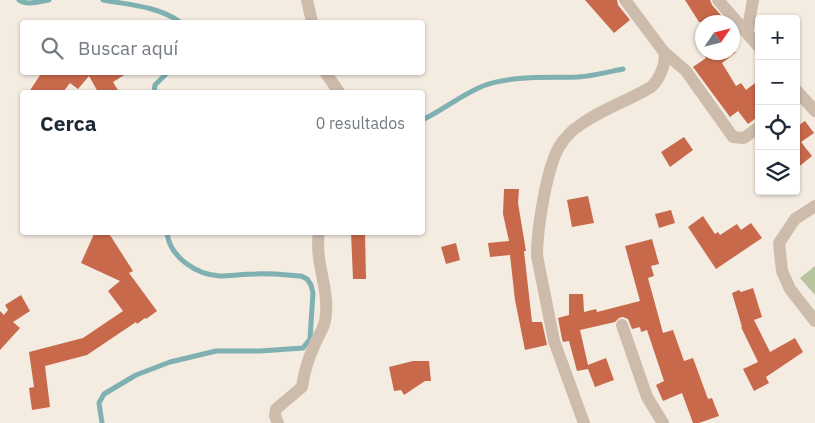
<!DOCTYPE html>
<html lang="es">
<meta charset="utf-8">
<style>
:root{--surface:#fff;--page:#f6f6f7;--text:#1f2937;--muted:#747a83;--line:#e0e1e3}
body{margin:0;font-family:"IBM Plex Sans",sans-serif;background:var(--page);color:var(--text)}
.controls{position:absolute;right:15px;top:15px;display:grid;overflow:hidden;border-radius:5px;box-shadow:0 1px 4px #0004}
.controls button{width:45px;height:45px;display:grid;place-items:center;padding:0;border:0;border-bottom:1px solid var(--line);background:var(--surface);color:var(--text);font:25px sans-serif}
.compass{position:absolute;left:695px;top:15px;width:45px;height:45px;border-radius:50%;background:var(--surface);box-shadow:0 1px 4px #0004;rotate:55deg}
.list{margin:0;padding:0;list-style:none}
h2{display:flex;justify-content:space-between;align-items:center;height:65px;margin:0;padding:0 20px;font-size:21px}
h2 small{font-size:16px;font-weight:400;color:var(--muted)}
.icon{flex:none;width:28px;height:28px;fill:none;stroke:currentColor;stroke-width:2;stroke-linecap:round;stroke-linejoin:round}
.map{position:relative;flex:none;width:815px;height:423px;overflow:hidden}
.search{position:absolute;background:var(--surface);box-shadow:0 1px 4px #0004;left:20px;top:20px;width:405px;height:55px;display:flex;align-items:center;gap:12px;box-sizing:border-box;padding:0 18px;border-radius:5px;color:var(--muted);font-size:19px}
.panel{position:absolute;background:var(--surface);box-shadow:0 1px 4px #0004;left:20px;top:90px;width:405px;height:145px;border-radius:5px}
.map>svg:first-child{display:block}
.green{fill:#b8c4a0}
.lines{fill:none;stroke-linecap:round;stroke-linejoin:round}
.stream{stroke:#7fb0b2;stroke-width:5}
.building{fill:#c8694b}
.street{stroke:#cdbbac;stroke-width:12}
</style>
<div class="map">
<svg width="815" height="423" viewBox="0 0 815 423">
<rect width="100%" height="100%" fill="#f4ebe1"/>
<path class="green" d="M 815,266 L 815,295 L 800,278 Z"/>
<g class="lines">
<path class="stream" d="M 19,0 C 27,6 40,1 49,0
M 103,0 C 129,5 158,6 180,22
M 154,92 L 155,85 L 168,72
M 422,120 C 443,110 461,95 483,86 C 513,75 546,78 578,77 C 593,76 608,72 623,69
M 102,423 L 99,403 L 104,394 L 136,375 L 170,362 L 216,351 L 260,351 L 303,348 L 310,339 L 313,293 L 311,285 L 307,279 L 301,276 C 286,275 270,273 255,274 C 243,274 231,276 220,276 C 197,275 169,257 167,232"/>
</g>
<path class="building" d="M 585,0 L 617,0 L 618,5 L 630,20 L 614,33 Z
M 685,0 L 710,0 L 712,5 L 727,22 L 699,22 Z
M 702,52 L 736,52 L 722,63 L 736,86 L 741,83 L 746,90 L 759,80 L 759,116 L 748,124 L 738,111 L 730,117 L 693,67 L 706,58 Z
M 42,72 L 129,72 L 113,82 L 119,92 L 98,92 L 89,76 L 78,89 L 70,83 L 63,92 L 29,92 Z
M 805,121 L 814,133 L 801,142 L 812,156 L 796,169 L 796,127 Z
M 684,137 L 693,150 L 670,167 L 661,152 Z
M 504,189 L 519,189 L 518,203 L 526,251 L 524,251 L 532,322 L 542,322 L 547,345 L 525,350 L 515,300 L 510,255 L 490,257 L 488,243 L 509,241 L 503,214 Z
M 588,196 L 594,223 L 572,227 L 567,200 Z
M 671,210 L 675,223 L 659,228 L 655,214 Z
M 703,216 L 715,234 L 718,232 L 720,235 L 737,224 L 741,230 L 751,223 L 762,238 L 716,269 L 688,227 Z
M 98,232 L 108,232 L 133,271 L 129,273 L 157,311 L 146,319 L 145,318 L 137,324 L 136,322 L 87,355 L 45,366 L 50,407 L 32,410 L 29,388 L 34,387 L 29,352 L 83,338 L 123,311 L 108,291 L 120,281 L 81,263 L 94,234 Z
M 351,232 L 365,232 L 366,279 L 353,279 Z
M 652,239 L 659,264 L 651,266 L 654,276 L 648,278 L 663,333 L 673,330 L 684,361 L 693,358 L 708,399 L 712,398 L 719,416 L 699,423 L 693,423 L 682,393 L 663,401 L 656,385 L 664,381 L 647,330 L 641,332 L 640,327 L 632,329 L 628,319 L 623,317 L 619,318 L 615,322 L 580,330 L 588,365 L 606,358 L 614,380 L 595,387 L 588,369 L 577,371 L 569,341 L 563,342 L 562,339 L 558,318 L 569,315 L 569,294 L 583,294 L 584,312 L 596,309 L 597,312 L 640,301 L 625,246 Z
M 456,243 L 460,260 L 446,264 L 441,247 Z
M 753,288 L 762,317 L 754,320 L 770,352 L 795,338 L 803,352 L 766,377 L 769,383 L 754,391 L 743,369 L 758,362 L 741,327 L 742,327 L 732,293 L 739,290 L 741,292 Z
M 21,295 L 30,311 L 13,322 L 20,328 L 0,350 L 0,311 L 4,315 L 8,310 L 5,305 Z
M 413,361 L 429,361 L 431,381 L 425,381 L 404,395 L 401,390 L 394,391 L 389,367 Z"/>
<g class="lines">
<path class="street" d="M 307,0 L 312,22
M 718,0 L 759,47
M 747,33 L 753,0
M 664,52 L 686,71 L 733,137 L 744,138 L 759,127
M 325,72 L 339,92
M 796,90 L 815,111
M 815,206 L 795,219 L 779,243 L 782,271 L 790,289 L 815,321
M 622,325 L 647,397 L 663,423
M 278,423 L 275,416 L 276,409 L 302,387 C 304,373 308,359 314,346 C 317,338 323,330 325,321 C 331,291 314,263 319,232
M 584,423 L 554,341 L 537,256 C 537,230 546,170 559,147 C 564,139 572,130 580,125 C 602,109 628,101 651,87 C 659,80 667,63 664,52 L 625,0"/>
</g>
</svg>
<div class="controls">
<button>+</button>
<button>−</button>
<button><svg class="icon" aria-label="locate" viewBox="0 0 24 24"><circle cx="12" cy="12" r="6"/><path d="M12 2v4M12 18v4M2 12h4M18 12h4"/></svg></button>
<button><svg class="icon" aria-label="layers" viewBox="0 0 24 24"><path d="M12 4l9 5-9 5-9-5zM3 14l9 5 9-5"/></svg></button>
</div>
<svg class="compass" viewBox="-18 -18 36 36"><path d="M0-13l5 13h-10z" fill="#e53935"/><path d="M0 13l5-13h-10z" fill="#747a83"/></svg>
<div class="search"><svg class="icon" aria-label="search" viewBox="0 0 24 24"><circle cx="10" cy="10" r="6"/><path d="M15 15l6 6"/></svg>Buscar aquí</div>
<section class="panel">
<h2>Cerca<small>0 resultados</small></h2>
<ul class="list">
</ul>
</section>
</div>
